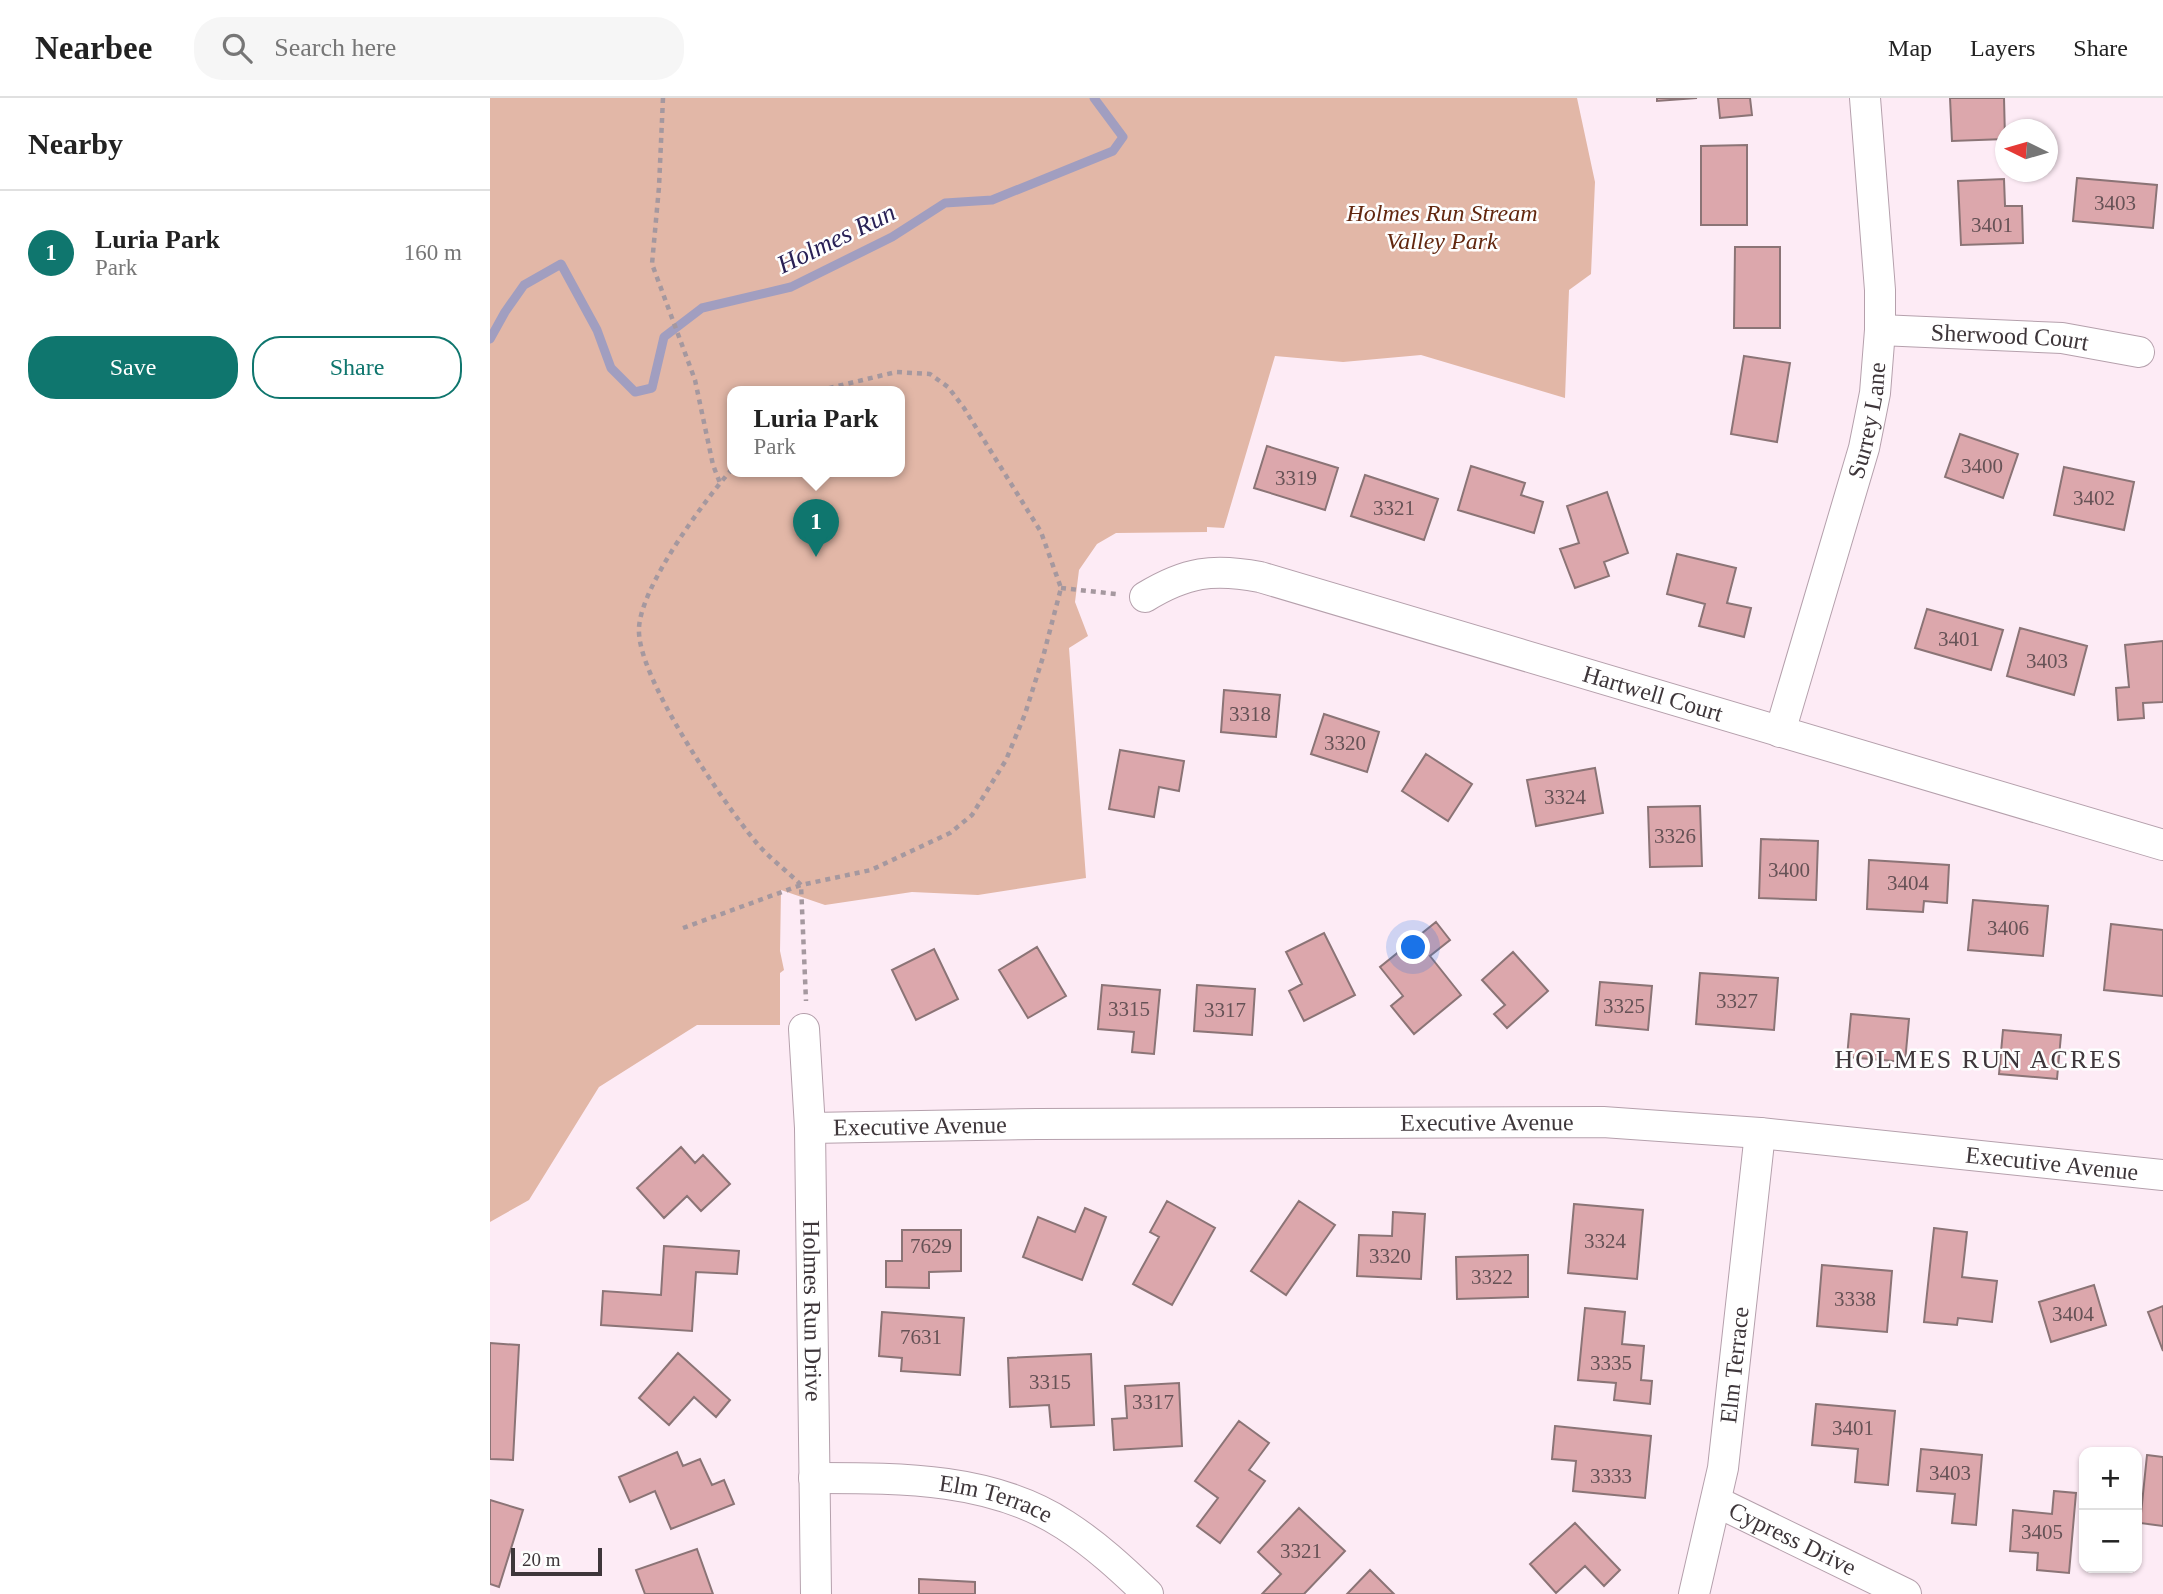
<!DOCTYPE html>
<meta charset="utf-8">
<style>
:root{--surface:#fff;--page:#f6f6f6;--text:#222;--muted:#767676;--line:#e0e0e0;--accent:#0f766e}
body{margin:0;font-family:"Times New Roman",serif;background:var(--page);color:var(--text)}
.controls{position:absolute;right:21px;bottom:21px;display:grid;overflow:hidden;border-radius:14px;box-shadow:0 2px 5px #0004}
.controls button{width:63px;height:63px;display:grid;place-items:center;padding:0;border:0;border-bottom:2px solid var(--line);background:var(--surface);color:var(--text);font:35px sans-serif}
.compass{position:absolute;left:1505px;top:21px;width:63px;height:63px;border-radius:50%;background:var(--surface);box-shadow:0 2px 5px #0004;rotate:275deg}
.scale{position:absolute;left:21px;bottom:18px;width:91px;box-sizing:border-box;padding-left:7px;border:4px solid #3e363a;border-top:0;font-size:19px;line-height:24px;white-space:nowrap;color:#3e363a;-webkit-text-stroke:5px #fefefe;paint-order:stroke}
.you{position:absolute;left:924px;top:850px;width:24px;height:24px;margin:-18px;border:5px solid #fff;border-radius:50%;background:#1a73e8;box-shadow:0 0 0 10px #1a73e833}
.badge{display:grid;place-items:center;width:46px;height:46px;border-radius:50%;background:var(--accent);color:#fff;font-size:23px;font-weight:700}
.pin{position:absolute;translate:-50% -58px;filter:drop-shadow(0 2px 4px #0008)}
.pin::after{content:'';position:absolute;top:37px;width:24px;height:21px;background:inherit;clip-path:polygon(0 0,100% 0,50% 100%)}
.popup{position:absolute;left:237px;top:288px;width:178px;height:91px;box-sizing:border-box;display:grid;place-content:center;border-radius:14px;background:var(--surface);filter:drop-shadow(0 2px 5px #0005);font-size:23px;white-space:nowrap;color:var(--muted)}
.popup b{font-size:26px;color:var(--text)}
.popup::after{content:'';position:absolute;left:50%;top:100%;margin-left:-14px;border:14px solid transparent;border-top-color:var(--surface)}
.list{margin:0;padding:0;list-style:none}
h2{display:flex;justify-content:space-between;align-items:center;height:91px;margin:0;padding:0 28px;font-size:30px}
h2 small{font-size:23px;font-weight:400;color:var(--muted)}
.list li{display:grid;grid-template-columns:46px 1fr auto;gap:21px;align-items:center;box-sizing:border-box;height:126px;padding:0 28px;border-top:2px solid var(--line)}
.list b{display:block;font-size:26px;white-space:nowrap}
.list p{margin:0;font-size:23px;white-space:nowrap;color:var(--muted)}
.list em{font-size:23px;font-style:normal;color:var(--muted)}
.actions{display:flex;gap:14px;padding:21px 28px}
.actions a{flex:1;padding:16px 0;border:2px solid var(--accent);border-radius:28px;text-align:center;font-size:24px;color:var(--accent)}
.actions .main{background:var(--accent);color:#fff}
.icon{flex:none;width:38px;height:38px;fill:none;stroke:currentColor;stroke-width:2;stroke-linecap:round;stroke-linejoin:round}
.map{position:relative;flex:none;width:1673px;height:1496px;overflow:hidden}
header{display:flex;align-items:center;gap:42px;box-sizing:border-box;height:98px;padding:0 35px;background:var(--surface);border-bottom:2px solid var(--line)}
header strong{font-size:33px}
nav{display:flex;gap:38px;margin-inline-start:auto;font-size:24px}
.search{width:490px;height:63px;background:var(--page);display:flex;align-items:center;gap:18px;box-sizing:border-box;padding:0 24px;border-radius:28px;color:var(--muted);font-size:26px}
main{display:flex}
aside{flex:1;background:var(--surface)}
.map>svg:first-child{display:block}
.green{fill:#e2b7a7;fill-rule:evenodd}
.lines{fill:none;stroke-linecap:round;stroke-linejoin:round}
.stream{stroke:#a19ec0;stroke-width:9}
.building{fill:#dca7ac;stroke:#8b7476;stroke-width:2}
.minor-casing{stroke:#b5a0ac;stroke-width:32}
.path{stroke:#a5989f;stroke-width:4.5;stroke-dasharray:5 5;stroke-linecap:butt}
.minor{stroke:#fff;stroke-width:30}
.labels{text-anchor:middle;stroke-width:5;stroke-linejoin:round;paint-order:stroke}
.number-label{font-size:21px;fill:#665256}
.park-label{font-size:24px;font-style:italic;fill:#62270f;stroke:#fefefe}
.street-label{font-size:24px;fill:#3e363a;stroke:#fefefe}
.water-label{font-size:26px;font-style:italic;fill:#292156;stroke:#fefefe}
.neighbourhood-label{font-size:26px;letter-spacing:2px;fill:#3e363a;stroke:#fefefe}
</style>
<header>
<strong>Nearbee</strong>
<div class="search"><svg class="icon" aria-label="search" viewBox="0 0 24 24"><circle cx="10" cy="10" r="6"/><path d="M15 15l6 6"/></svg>Search here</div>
<nav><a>Map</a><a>Layers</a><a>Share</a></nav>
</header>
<main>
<aside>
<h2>Nearby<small></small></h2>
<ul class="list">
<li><span class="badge">1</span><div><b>Luria Park</b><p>Park</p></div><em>160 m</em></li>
</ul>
<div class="actions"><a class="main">Save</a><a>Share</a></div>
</aside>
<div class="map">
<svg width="1673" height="1496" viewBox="0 0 1673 1496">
<rect width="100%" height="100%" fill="#fdebf5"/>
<path class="green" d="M 0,0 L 1087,0 L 1105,84 L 1101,176 L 1079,192 L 1075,300 L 931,257 L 853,264 L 785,258 L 734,430 L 717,429 L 717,434 L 626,435 L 607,446 L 589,472 L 585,504 L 598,538 L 579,550 L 596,780 L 488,797 L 422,794 L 335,807 L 291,792 L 290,853 L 294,872 L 290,875 L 290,927 L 207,927 L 109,989 L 39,1102 L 0,1124 ZM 242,293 L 410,293 L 410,373 L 242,373 Z"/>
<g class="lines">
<path class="stream" d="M 0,241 L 15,214 L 34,187 L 71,166 L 107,232 L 121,270 L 145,294 L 162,290 L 174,239 L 212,210 L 301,189 L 402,139 L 455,105 L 502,102 L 623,53 L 633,39 L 604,0"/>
</g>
<path class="building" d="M 1167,0 L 1207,0 L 1167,3 Z
M 1228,0 L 1260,0 L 1262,17 L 1230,20 Z
M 1460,0 L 1514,0 L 1515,41 L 1462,43 Z
M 1257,47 L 1257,127 L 1211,127 L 1211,48 Z
M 1587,80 L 1667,87 L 1663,130 L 1583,123 Z
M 1514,81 L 1515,108 L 1532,108 L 1533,145 L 1471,147 L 1468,83 Z
M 1245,149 L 1290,149 L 1290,230 L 1244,230 Z
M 1254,258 L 1300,265 L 1287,344 L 1241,336 Z
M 1470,336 L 1528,356 L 1513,400 L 1455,379 Z
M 777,348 L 848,370 L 835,412 L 764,390 Z
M 981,368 L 1035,385 L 1031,397 L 1053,404 L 1044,435 L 968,412 Z
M 1574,369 L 1644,384 L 1634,432 L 1564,417 Z
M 875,377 L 948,401 L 934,442 L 861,418 Z
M 1117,394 L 1138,455 L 1114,464 L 1119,478 L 1085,490 L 1070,451 L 1089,445 L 1077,408 Z
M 1187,456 L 1246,470 L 1237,505 L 1261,510 L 1254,539 L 1209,528 L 1215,506 L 1177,496 Z
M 1437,511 L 1513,532 L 1501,572 L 1425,550 Z
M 1530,530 L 1597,548 L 1584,597 L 1517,578 Z
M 1673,543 L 1673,604 L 1653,605 L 1654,620 L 1628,622 L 1626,590 L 1639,589 L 1635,547 Z
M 734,592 L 790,597 L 786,639 L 731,634 Z
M 834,616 L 889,634 L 877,674 L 821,656 Z
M 630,652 L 694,663 L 689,693 L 669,689 L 664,719 L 619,711 Z
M 936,656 L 982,686 L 958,723 L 912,693 Z
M 1105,670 L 1113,715 L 1046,728 L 1037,682 Z
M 1210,708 L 1212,768 L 1160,769 L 1158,709 Z
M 1271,741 L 1328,743 L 1326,802 L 1269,800 Z
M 1379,762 L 1459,767 L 1457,805 L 1434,803 L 1433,814 L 1377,811 Z
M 1483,802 L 1558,808 L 1553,858 L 1478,852 Z
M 946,824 L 960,842 L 940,858 L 971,897 L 924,936 L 901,908 L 913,898 L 890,869 Z
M 1621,826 L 1673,832 L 1673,898 L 1614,892 Z
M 834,835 L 865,897 L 814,923 L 799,893 L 812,886 L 796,854 Z
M 547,849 L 576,898 L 538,920 L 509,872 Z
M 444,851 L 468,901 L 426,922 L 402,872 Z
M 1023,854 L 1058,893 L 1017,930 L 1004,916 L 1015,907 L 992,882 Z
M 1210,875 L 1288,880 L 1284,932 L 1206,926 Z
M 1110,884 L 1162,888 L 1158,932 L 1106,927 Z
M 612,887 L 670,892 L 664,956 L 642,954 L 644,934 L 608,931 Z
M 707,887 L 765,891 L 762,937 L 704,933 Z
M 1361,916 L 1419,921 L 1415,964 L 1357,959 Z
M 1513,932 L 1571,937 L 1567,981 L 1509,976 Z
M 191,1049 L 205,1065 L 213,1057 L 240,1086 L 211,1113 L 197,1098 L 174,1120 L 147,1090 Z
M 677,1103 L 725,1130 L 682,1207 L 643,1186 L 669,1139 L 660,1134 Z
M 809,1103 L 845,1127 L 796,1197 L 761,1173 Z
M 1084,1106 L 1153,1112 L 1147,1181 L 1078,1175 Z
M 595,1110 L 616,1119 L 592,1182 L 533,1159 L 548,1119 L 585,1134 Z
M 903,1114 L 935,1116 L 931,1181 L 867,1178 L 869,1137 L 902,1138 Z
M 1444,1130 L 1477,1134 L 1472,1179 L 1507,1183 L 1502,1224 L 1468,1220 L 1467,1227 L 1434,1224 Z
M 412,1132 L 471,1132 L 471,1173 L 439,1174 L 439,1190 L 396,1189 L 396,1163 L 412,1163 Z
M 174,1148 L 249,1153 L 247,1176 L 206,1174 L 202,1233 L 111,1227 L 113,1193 L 171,1197 Z
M 1038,1157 L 1038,1199 L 967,1201 L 966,1159 Z
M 1332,1167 L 1402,1173 L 1397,1234 L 1327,1228 Z
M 1604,1187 L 1616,1227 L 1561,1244 L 1549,1204 Z
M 1673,1208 L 1673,1253 L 1658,1214 Z
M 1095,1210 L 1135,1214 L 1132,1246 L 1154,1248 L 1151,1282 L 1162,1283 L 1160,1306 L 1124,1302 L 1126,1285 L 1088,1282 Z
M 392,1214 L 474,1220 L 470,1277 L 411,1273 L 412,1260 L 389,1258 Z
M 0,1245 L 29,1247 L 23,1362 L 0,1361 Z
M 188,1255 L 240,1302 L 226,1319 L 204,1299 L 179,1327 L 149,1300 Z
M 601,1256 L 604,1327 L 561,1329 L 559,1307 L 520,1309 L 518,1260 Z
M 689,1285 L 692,1348 L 624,1352 L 622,1321 L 637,1320 L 635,1288 Z
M 1326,1306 L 1405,1313 L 1398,1387 L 1365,1384 L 1368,1351 L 1322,1347 Z
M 749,1323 L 779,1345 L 759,1372 L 775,1383 L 730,1445 L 707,1428 L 728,1400 L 705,1383 Z
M 1065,1328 L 1161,1338 L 1155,1400 L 1083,1393 L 1086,1363 L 1062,1361 Z
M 1431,1351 L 1492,1357 L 1486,1427 L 1462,1425 L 1465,1396 L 1427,1393 Z
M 187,1354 L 193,1368 L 210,1361 L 222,1387 L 234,1382 L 244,1406 L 181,1431 L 165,1393 L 140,1404 L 129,1379 Z
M 1657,1357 L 1673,1359 L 1673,1428 L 1650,1425 Z
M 1564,1393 L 1586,1395 L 1579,1475 L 1547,1472 L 1548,1455 L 1520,1453 L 1523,1412 L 1562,1416 Z
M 0,1402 L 33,1412 L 9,1489 L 0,1486 Z
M 809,1410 L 855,1453 L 814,1496 L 772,1496 L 791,1476 L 768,1454 Z
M 1085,1425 L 1130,1472 L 1114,1488 L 1095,1468 L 1066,1495 L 1040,1466 Z
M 207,1451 L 223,1496 L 155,1496 L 146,1472 Z
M 880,1472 L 904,1496 L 857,1496 Z
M 429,1481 L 485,1484 L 485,1496 L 429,1496 Z"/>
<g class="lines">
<g class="minor-casing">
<g id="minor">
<path id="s1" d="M 1390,232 L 1572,240 L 1649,254"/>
<path id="s2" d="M 655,499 C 696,474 723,470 770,479 L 1673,747"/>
<path id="s3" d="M 1290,634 L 1374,350 L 1385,295 L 1390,232 L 1390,192 L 1375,0"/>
<path id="s4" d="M 314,931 L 320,1030 L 326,1496"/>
<path id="s5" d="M 320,1030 L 547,1026 L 1113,1024 L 1270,1035 L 1673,1077"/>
<path id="s6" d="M 324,1380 C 409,1380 502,1379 575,1427 C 606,1447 632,1471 658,1496"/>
<path id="s7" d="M 1227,1404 L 1416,1496"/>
<path id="s8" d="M 1204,1496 L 1233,1370 L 1270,1035"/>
</g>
</g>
<path class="path" d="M 173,0 L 169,89 L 162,166 L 205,282 L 223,367 L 230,385
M 242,371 C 214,403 151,488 149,530 C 146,578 233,704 265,743 C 278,759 296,772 311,787 L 381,772 L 460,735 L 482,717 L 516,662 L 535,616 L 553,559 L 571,490 L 551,434 L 474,310 L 458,289 L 440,276 L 406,274 L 327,293
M 571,490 L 626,496
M 193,830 L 311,787 L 316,903"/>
<use href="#minor" class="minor"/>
</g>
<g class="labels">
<g class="number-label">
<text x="1625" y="112">3403</text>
<text x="1502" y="134">3401</text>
<text x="1492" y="375">3400</text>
<text x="806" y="387">3319</text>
<text x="1604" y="407">3402</text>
<text x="904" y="417">3321</text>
<text x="1469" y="548">3401</text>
<text x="1557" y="570">3403</text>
<text x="760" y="623">3318</text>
<text x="855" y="652">3320</text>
<text x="1075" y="706">3324</text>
<text x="1185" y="745">3326</text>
<text x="1299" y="779">3400</text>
<text x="1418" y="792">3404</text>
<text x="1518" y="837">3406</text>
<text x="1247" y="910">3327</text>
<text x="1134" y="915">3325</text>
<text x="639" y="918">3315</text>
<text x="735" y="919">3317</text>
<text x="1115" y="1150">3324</text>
<text x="441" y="1155">7629</text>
<text x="900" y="1165">3320</text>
<text x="1002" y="1186">3322</text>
<text x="1365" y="1208">3338</text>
<text x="1583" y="1223">3404</text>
<text x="431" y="1246">7631</text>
<text x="1121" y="1272">3335</text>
<text x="560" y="1291">3315</text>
<text x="663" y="1311">3317</text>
<text x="1363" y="1337">3401</text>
<text x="1460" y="1382">3403</text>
<text x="1121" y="1385">3333</text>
<text x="1552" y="1441">3405</text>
<text x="811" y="1460">3321</text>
</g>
<g class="park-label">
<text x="952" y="123">Holmes Run Stream<tspan x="952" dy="28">Valley Park</tspan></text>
</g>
<g class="street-label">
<text dy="8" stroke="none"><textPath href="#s1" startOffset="130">Sherwood Court</textPath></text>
<text dy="8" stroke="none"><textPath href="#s3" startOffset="324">Surrey Lane</textPath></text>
<text dy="8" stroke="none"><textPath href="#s2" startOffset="530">Hartwell Court</textPath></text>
<text dy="8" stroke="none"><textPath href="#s5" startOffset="677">Executive Avenue</textPath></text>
<text dy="8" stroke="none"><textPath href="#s5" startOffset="110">Executive Avenue</textPath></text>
<text dy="8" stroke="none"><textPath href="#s5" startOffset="1244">Executive Avenue</textPath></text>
<text dy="8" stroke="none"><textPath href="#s4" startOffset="282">Holmes Run Drive</textPath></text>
<text dy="8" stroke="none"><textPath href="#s8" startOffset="233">Elm Terrace</textPath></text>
<text dy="8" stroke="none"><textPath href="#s6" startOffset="184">Elm Terrace</textPath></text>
<text dy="8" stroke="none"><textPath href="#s7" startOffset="84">Cypress Drive</textPath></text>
</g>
<g class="water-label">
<text transform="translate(346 140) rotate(-26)" y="9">Holmes Run</text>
</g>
<g class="neighbourhood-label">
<text x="1489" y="970">HOLMES RUN ACRES</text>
</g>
</g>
</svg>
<div class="controls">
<button>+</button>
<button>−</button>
</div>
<svg class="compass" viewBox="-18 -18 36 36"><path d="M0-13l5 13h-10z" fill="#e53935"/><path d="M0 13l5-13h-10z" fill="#767676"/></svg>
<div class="scale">20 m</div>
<div class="you"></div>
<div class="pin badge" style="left:326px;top:459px">1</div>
<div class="popup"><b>Luria Park</b>Park</div>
</div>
</main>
